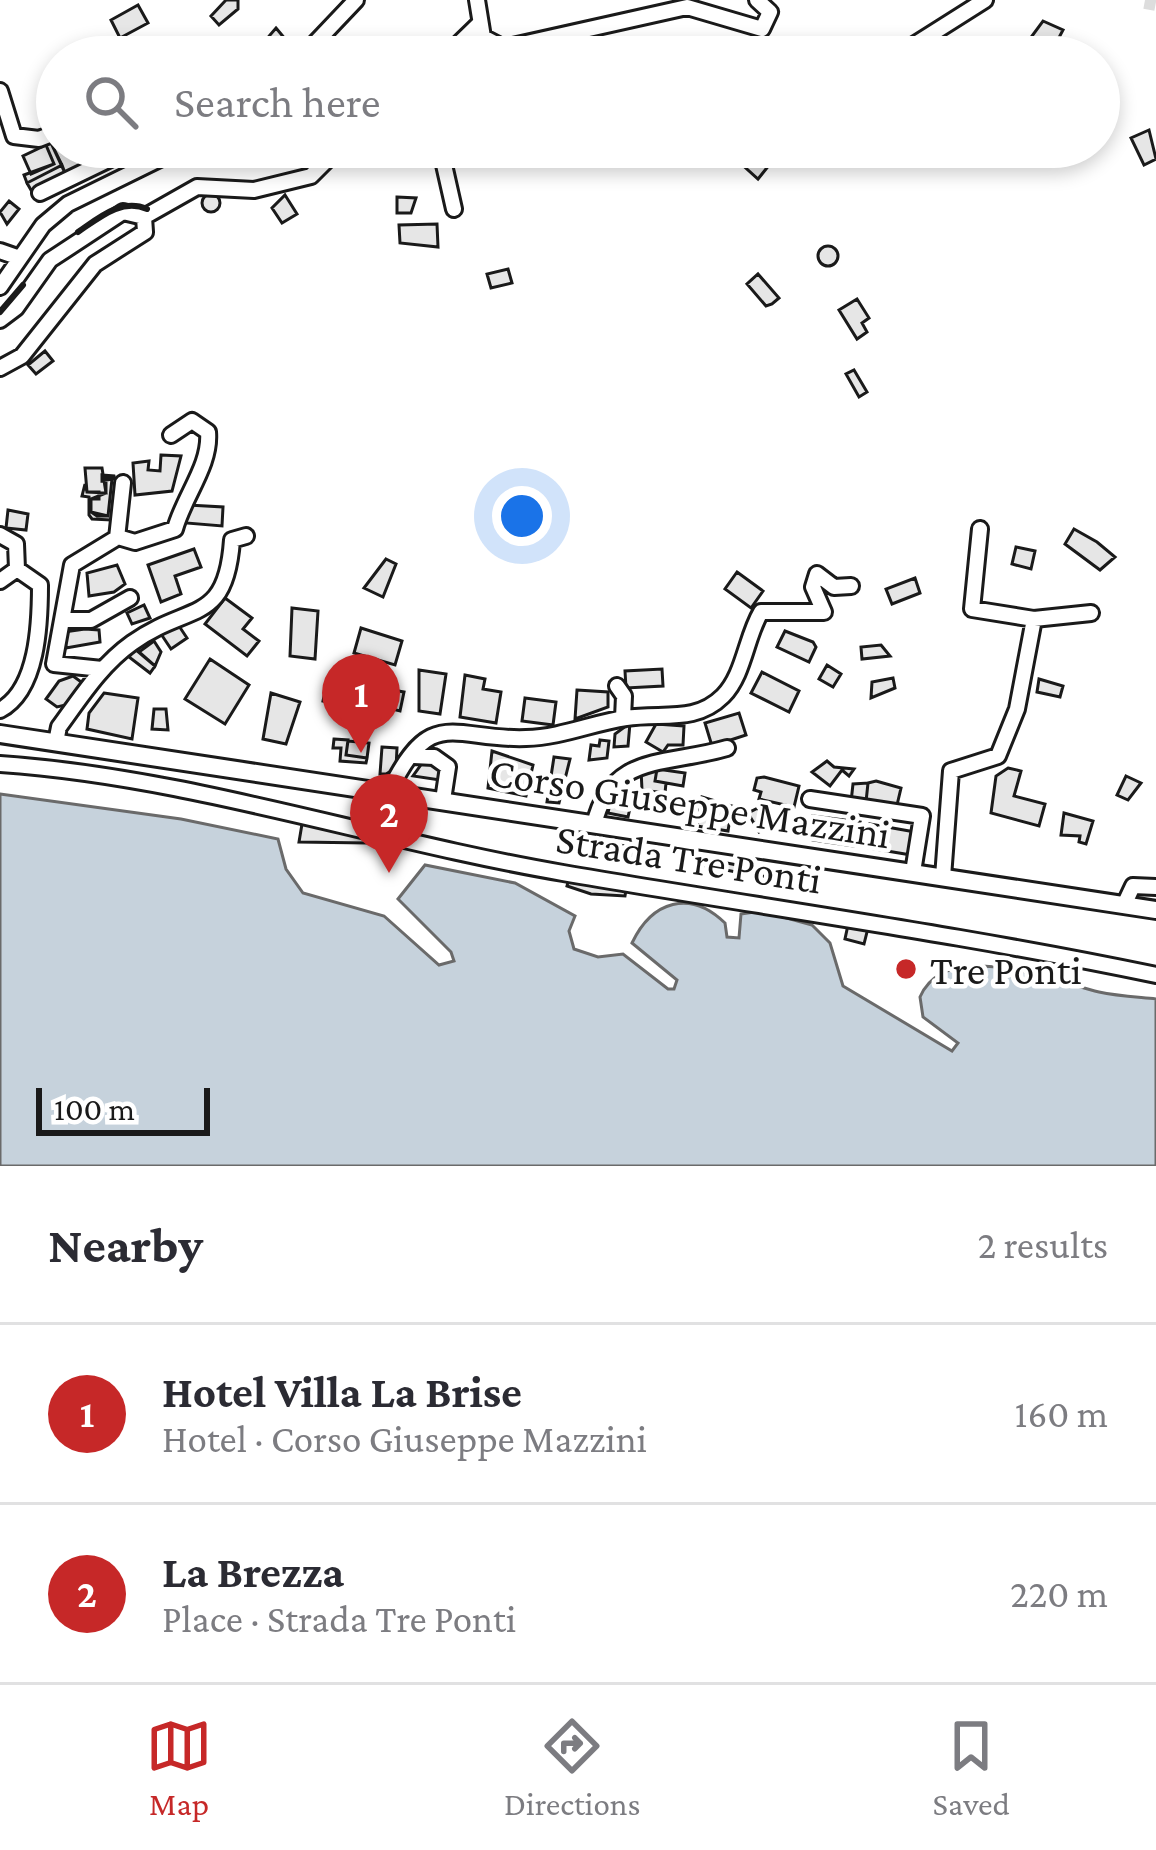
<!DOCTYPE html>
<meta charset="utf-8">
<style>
:root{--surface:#fff;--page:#f2f2f3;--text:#2b2b33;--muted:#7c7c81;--line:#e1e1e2;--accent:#c62828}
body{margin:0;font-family:"Crimson Pro",serif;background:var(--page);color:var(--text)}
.scale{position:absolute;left:36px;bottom:30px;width:174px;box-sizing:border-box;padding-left:12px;border:6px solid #1a1a1a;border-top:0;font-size:33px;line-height:42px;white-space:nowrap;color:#1a1a1a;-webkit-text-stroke:9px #fff;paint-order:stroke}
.you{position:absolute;left:522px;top:516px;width:42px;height:42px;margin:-30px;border:9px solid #fff;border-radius:50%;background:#1a73e8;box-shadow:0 0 0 18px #1a73e833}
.badge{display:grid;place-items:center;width:78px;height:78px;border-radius:50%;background:var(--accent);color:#fff;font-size:39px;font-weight:700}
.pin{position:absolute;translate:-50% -99px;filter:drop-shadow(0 3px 6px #0008)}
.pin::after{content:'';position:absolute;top:63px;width:42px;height:36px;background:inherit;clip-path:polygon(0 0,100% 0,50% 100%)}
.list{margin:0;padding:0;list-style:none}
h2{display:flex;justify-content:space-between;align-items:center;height:156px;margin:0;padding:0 48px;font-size:51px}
h2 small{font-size:39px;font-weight:400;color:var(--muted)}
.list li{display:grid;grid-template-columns:78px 1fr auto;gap:36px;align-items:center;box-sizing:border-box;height:180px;padding:0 48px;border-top:3px solid var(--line)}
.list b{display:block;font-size:45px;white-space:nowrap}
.list p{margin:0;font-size:39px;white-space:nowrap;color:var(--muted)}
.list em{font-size:39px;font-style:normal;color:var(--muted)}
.icon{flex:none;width:66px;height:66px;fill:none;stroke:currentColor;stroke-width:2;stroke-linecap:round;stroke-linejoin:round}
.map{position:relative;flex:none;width:1156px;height:1166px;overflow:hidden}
.search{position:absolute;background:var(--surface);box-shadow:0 6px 18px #0003;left:36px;right:36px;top:36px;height:132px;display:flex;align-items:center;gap:30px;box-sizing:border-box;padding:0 42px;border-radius:66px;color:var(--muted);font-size:45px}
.sheet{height:516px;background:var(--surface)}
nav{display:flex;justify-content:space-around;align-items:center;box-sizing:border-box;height:168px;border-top:3px solid var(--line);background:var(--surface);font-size:33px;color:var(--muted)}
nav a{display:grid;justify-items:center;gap:6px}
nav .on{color:var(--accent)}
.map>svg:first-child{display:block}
.water{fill:#c6d2dc;stroke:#6a6a6a;stroke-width:3}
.building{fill:#e6e6e6;stroke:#1a1a1a;stroke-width:3}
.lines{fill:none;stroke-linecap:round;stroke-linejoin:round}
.highway-tunnel{stroke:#ddd;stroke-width:18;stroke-dasharray:18 9;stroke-linecap:butt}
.minor-casing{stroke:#1a1a1a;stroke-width:20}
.major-casing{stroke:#1a1a1a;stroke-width:22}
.minor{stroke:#fff;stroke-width:14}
.major{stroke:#fff;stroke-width:16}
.wall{stroke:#1a1a1a;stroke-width:6}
.poi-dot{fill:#c62828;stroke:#fff;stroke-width:4.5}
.labels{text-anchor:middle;stroke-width:9;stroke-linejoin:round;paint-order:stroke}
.street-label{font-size:42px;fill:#1a1a1a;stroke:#fff}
.poi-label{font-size:42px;fill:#1a1a1a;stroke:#fff;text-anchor:start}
</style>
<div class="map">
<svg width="1156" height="1166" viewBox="0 0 1156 1166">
<rect width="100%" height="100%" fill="#fff"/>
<path class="water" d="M 0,794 L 181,819 L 278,839 L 286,869 L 303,893 L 384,916 L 439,965 L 454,961 L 451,952 L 398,899 L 425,865 L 515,883 L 575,916 L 569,931 L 574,949 L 598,957 L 623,954 L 668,989 L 674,989 L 677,980 L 632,943 C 652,901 690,889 725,923 L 727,937 L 739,938 L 741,914 L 761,911 L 812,925 L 830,943 L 843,986 L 952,1051 L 958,1043 L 923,1017 L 920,997 C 946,936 1056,982 1099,992 C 1117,996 1137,997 1156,999 L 1156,1166 L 0,1166 Z"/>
<path class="building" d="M 226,0 L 238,0 L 238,9 L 219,25 L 211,16 Z
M 138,5 L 148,23 L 120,38 L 111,20 Z
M 1043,21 L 1063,30 L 1053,49 L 1029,40 Z
M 276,28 L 286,40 L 265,55 L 258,49 Z
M 1057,41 L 1061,43 L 1058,52 L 1052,50 L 1049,57 L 1031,53 L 1035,42 L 1053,49 Z
M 1149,130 L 1156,159 L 1144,165 L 1131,138 Z
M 57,140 L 57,147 L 87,147 L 94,159 L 65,173 L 51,143 Z
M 51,143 L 62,165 L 27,183 L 24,175 L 54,164 L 46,145 Z
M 46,145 L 54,164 L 31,174 L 23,156 Z
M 731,147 L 750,147 L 770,164 L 758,179 L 727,151 Z
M 894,147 L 920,147 L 921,158 L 905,155 L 906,160 L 895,161 Z
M 62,165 L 65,173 L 31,190 L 27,183 Z
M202 203a9 9 0 1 1 18 0a9 9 0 1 1-18 0Z
M 285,195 L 297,214 L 282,223 L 272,208 Z
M 397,197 L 416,198 L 411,213 L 397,213 Z
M 9,201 L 19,209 L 7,224 L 0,212 Z
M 437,224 L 438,247 L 400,243 L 399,225 Z
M818 256a10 10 0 1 1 20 0a10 10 0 1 1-20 0Z
M 508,269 L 512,283 L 491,288 L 487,274 Z
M 758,274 L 779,298 L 772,304 L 766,306 L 747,284 Z
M 857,299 L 869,318 L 862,323 L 867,332 L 857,339 L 839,310 Z
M 45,351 L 53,361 L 36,374 L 28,365 Z
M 854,370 L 867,392 L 859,397 L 846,374 Z
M 161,455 L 181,456 L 172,491 L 135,495 L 133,463 L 149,461 L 148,470 L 160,471 Z
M 85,468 L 102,468 L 106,493 L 87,492 Z
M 102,475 L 114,476 L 118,490 L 111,520 L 92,519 L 89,515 L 89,497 L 82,496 L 85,484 L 87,492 L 99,492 L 99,499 L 91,499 L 91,512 L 108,516 L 112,479 L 102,481 Z
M 106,478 L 112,479 L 108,516 L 97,516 L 91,512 L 91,499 L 106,493 Z
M 188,505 L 223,507 L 222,526 L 186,523 Z
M 8,510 L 28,514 L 26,530 L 6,528 Z
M 1074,529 L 1097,542 L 1115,557 L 1100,570 L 1065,544 Z
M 1016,547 L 1035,551 L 1031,569 L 1012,564 Z
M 194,549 L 201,567 L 175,576 L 181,594 L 161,602 L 148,565 Z
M 386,559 L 396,564 L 383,597 L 364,588 Z
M 117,565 L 125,584 L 114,592 L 89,596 L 87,573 Z
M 737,572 L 763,591 L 751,608 L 725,589 Z
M 915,578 L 920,593 L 892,604 L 886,589 Z
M 225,598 L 252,618 L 243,629 L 259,641 L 247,656 L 205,624 Z
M 144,605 L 150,618 L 132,624 L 127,613 Z
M 292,608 L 318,611 L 315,659 L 290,656 Z
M 177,623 L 187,638 L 171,649 L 161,634 Z
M 361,628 L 402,641 L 395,665 L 354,653 Z
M 85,629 L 99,630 L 100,642 L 66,648 L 64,632 Z
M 785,631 L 813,642 L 816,647 L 809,662 L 777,647 Z
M 154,641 L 161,652 L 155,666 L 139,652 Z
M 881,645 L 890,656 L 862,659 L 861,647 Z
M 135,649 L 155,666 L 150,673 L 129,657 Z
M 210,659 L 249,685 L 225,724 L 185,699 Z
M 827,665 L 841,674 L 833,687 L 819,679 Z
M 662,669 L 663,686 L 626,688 L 625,671 Z
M 419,670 L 446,674 L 440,714 L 419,711 Z
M 762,672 L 799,691 L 789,712 L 751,693 Z
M 465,675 L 485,679 L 483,689 L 501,692 L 496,723 L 460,717 Z
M 73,676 L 84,684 L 70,704 L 57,707 L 46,699 L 59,681 Z
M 893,678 L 895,688 L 871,698 L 872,682 Z
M 1039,679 L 1063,686 L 1060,697 L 1037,692 Z
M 327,682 L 347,687 L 343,705 L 323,701 Z
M 393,690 L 404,692 L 400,711 L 384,707 Z
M 577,690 L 608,692 L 608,707 L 575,719 Z
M 104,693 L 138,698 L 132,739 L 87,729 L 89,713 Z
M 271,693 L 300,702 L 286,744 L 263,739 Z
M 525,698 L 556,702 L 553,725 L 522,721 Z
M 154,709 L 166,709 L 168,730 L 152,729 Z
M 739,713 L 746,735 L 712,746 L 705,723 Z
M 630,723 L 628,746 L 614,747 L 615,734 Z
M 656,724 L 684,726 L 683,745 L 668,745 L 663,752 L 646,742 Z
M 334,739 L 348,740 L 346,755 L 367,758 L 366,763 L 340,761 L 341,748 L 333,748 Z
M 600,740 L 609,741 L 607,758 L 589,760 L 591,745 L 599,746 Z
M 348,741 L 369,743 L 367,758 L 346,755 Z
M 382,747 L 397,748 L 396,768 L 386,774 L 380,774 Z
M 492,751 L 533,765 L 526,796 L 488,788 Z
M 554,757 L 570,759 L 559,803 L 547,802 Z
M 827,761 L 834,767 L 854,769 L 849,776 L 842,770 L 830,786 L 812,772 Z
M 423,762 L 439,768 L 440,780 L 413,776 Z
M 1008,768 L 1021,771 L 1014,796 L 1045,804 L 1039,826 L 991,813 L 996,776 Z
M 641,769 L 657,769 L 655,781 L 666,783 L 665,793 L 642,790 Z
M 657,769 L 685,773 L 683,786 L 655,781 Z
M 1126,776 L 1141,783 L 1128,800 L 1117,795 Z
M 764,777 L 799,786 L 794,807 L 759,799 L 761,792 L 754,790 L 757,778 Z
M 876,781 L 901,788 L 897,805 L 866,802 L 868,783 Z
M 868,783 L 866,802 L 851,802 L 853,784 Z
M 612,795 L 632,799 L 628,817 L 608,813 Z
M 702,797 L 732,806 L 728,831 L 697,826 Z
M 758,808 L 768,827 L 759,832 L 748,813 Z
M 1064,813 L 1093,821 L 1086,844 L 1079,842 L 1080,836 L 1061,835 Z
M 813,816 L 860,822 L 854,846 L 813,840 Z
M 302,824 L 368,838 L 367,843 L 299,842 Z
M 870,824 L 915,832 L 911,855 L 869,848 Z
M 631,842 L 642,844 L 638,860 L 613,854 L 615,844 L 630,847 Z
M 696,857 L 737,865 L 736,872 L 695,864 Z
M 758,866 L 792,872 L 790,881 L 756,875 Z
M 569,878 L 626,890 L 625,896 L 591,894 L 567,886 Z
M 848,925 L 868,928 L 864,944 L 845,939 Z"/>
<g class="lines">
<path class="highway-tunnel" d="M 1145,0 L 1156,2"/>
<g class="minor-casing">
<path id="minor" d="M 477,0 L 483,37 L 504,48 L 687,7 L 762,29 L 770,12 L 757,0
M 515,46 L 533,57
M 302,57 L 356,0
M 445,57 L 479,24
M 895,57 L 985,0
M 0,91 L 14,136 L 39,139 L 57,132
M 440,147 L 454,209
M 40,193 L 133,148 L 151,156
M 144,217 L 197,187 L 254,190 L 311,176 L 340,147
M 0,251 L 20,258
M 0,287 L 43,225 L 68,204 L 184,147
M 0,320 L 16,308 L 50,260 L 123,212 L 144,217 L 145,232 L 95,264 L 22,356 L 0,368
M 980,529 L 972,609 L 1034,619 L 1091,613
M 0,535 L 16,544 L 17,569
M 117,538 L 123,483
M 0,581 L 17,569
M 62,620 L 91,620 L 130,598
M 102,669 L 54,664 L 72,565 L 118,537 L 135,542 L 175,529 C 184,496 211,465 208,432 L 192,421 L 171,435
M 617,686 L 624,696 L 623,718
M 0,710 C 38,690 40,623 40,585 L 17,569
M 56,742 L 59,727 C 81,697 101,665 132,643 C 189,602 226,626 232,540 L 246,536
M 414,756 L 434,757 L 448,767 L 443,800
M 0,764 C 190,777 376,841 563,873 C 761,907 960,934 1156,975
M 389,792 C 431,703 455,741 526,738 C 562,737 592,723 626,718 C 661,712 695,724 723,696 C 744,675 746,637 761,612 L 824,612 L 813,587 L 817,574 L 834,587 L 851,586
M 810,799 L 922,816 L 913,872
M 594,825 C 611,752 666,766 727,748
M 943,877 L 951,771 L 998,756 L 1017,709 L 1034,619
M 1125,903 L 1133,886 L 1156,887"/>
</g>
<g class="major-casing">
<path id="major" d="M 0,734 L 1156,910"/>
</g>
<use href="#minor" class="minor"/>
<use href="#major" class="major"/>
<path class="wall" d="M 78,232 C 100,217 122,198 147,209
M 0,312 L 23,285"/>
</g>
<circle class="poi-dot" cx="906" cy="969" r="12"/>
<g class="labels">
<g class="street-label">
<text transform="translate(690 802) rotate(9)" y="15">Corso Giuseppe Mazzini</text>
<text transform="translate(689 858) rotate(9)" y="15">Strada Tre Ponti</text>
</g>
<g class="poi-label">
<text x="930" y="984">Tre Ponti</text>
</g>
</g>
</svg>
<div class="scale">100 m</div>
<div class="you"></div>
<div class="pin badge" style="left:361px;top:753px">1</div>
<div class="pin badge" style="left:389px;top:873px">2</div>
<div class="search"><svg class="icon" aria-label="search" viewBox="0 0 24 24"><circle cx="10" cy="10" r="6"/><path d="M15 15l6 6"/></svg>Search here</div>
</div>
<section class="sheet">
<h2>Nearby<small>2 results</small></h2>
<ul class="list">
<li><span class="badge">1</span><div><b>Hotel Villa La Brise</b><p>Hotel · Corso Giuseppe Mazzini</p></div><em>160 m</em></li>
<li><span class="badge">2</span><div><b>La Brezza</b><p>Place · Strada Tre Ponti</p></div><em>220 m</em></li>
</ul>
</section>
<nav>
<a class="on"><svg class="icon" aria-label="map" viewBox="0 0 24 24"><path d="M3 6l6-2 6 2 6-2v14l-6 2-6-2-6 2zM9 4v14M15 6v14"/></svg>Map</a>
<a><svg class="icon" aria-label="directions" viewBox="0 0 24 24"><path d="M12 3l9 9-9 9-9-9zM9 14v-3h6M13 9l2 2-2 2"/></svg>Directions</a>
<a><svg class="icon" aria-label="saved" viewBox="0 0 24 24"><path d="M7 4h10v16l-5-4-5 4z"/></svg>Saved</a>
</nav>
